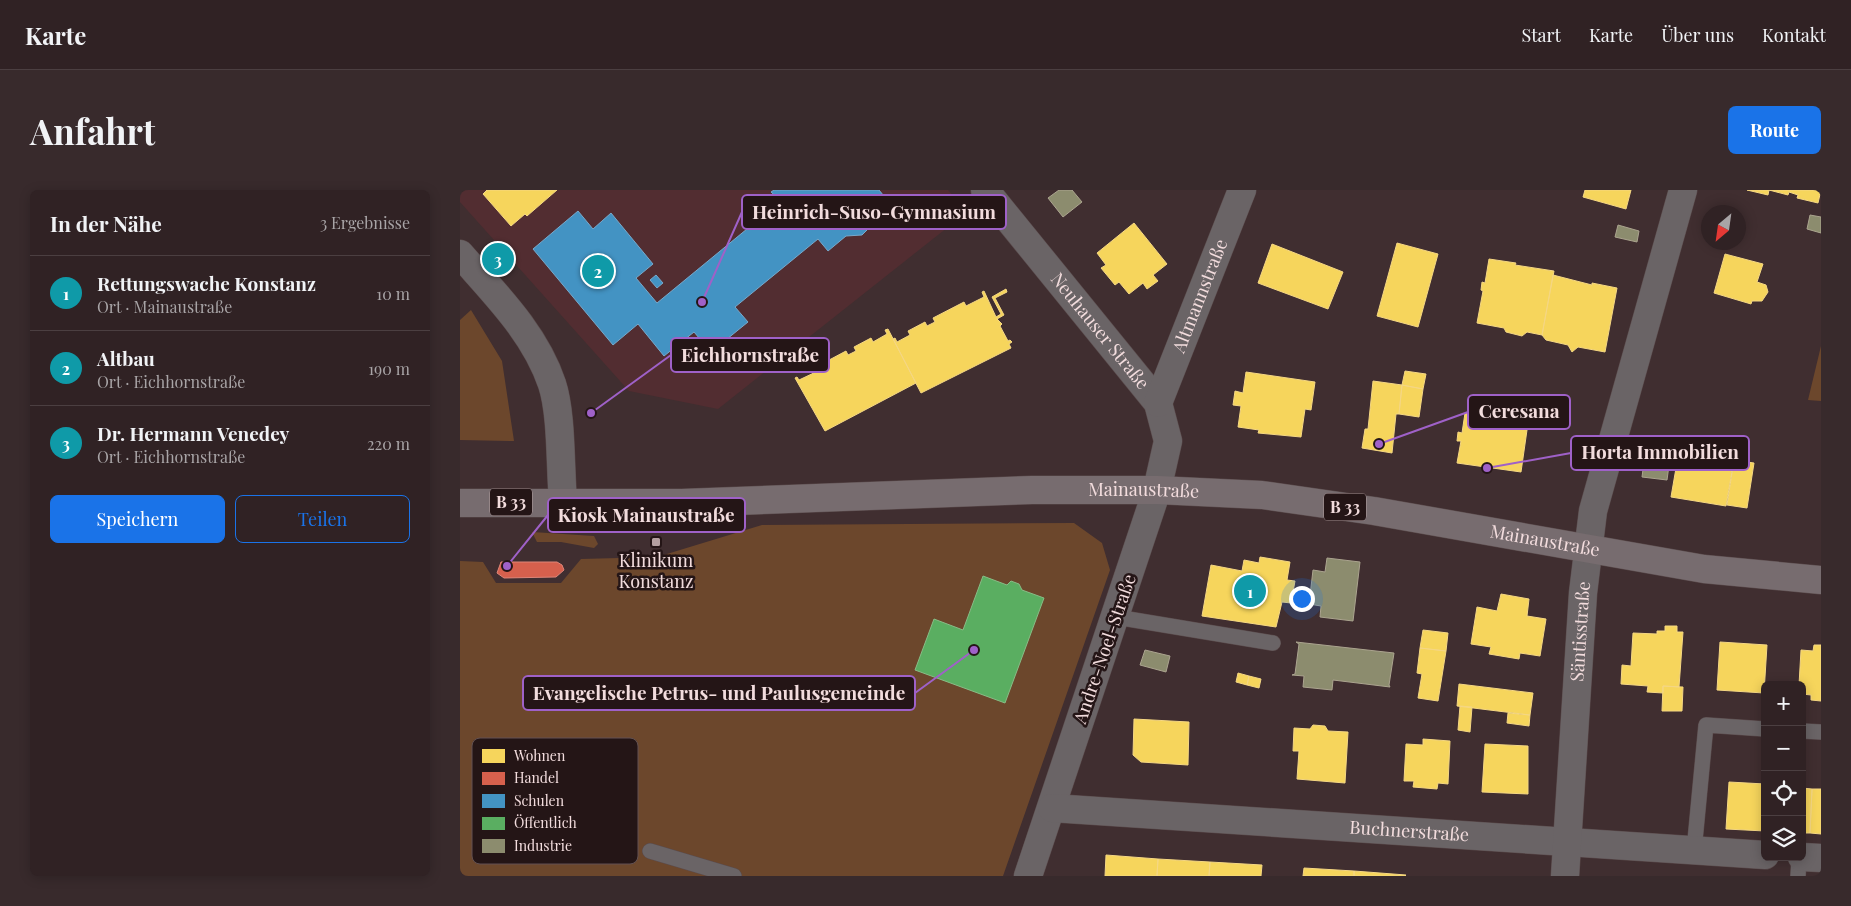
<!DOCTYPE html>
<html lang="de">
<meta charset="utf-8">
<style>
:root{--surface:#302224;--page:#382a2c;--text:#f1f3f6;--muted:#a8a4a6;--line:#4b3f41;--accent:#1a73e8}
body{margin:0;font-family:"Playfair Display",serif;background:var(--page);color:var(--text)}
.controls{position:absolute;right:15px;bottom:15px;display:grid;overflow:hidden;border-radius:8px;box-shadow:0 2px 12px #0003}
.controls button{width:45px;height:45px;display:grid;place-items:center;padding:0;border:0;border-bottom:1px solid var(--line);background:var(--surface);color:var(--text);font:25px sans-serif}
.compass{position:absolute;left:1241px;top:15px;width:45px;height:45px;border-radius:50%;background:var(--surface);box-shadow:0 2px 12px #0003;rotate:209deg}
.you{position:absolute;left:841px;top:408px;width:18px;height:18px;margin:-12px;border:4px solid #fff;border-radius:50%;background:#1a73e8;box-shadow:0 0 0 8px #1a73e833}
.badge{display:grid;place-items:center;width:32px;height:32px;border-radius:50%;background:var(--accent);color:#fff;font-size:16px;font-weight:700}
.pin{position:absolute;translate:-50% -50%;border:2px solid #fff;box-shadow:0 1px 5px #0006}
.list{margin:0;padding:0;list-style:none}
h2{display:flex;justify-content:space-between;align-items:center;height:65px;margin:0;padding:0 20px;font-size:21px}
h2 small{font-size:16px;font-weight:400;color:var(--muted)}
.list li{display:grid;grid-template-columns:32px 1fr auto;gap:15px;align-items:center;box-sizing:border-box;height:75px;padding:0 20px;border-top:1px solid var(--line)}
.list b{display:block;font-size:19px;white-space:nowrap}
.list p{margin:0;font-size:16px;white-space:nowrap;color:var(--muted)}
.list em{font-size:16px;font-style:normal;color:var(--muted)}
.actions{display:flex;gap:10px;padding:15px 20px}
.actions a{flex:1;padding:11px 0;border:1px solid var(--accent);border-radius:8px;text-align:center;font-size:18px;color:var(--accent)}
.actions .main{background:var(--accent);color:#fff}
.icon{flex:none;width:28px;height:28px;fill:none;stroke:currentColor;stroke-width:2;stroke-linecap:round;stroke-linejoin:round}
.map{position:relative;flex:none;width:1361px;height:686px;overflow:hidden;border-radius:8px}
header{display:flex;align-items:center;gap:30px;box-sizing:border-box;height:70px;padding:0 25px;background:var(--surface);border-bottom:1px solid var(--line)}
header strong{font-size:24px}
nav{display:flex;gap:28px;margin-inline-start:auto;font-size:18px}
.intro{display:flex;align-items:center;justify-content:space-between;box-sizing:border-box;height:120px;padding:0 30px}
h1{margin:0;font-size:35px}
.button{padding:12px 22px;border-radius:8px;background:var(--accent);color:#fff;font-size:18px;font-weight:700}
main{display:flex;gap:30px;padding:0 30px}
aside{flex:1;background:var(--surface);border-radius:8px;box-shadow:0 2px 12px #0003}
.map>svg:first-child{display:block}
.built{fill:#522d31}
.green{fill:#6c472c}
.homes{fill:#f6d55c;stroke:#f5d783}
.shops{fill:#d6604d;stroke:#de8578}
.schools{fill:#4393c3;stroke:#78a9cb}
.public{fill:#5aae61;stroke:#88bc86}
.industry{fill:#8c8c6e;stroke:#aba48f}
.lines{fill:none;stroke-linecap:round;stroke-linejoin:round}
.service-casing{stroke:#5b4c4d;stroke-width:16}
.minor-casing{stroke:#5b4c4d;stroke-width:29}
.primary-casing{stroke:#5b4c4d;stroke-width:29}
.service{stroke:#6a6466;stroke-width:15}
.minor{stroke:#6a6466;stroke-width:28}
.primary{stroke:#776c6f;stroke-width:28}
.poi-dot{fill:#b49fa0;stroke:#241516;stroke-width:2}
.labels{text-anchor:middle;stroke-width:5;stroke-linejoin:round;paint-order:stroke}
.shield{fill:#241516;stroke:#b4a0a1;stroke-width:1}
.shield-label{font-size:16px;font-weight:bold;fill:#f2dcdd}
.street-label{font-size:18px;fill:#f2dcdd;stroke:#241516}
.poi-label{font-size:18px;fill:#f2dcdd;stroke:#241516}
.key{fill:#241516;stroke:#625152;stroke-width:1}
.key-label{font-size:14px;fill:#f2dcdd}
.leader{fill:none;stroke:#9f61c8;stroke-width:2}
.callout-dot{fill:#9f61c8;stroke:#241516;stroke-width:2}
.callout{fill:#241516;stroke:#9f61c8;stroke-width:2}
.callout-label{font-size:19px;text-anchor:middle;font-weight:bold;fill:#f2dcdd}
</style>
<header>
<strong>Karte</strong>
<nav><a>Start</a><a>Karte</a><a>Über uns</a><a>Kontakt</a></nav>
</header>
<div class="intro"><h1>Anfahrt</h1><a class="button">Route</a></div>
<main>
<aside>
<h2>In der Nähe<small>3 Ergebnisse</small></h2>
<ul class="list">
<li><span class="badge" style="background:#0f9aa8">1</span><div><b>Rettungswache Konstanz</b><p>Ort · Mainaustraße</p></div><em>10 m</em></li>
<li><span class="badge" style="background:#0f9aa8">2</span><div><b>Altbau</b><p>Ort · Eichhornstraße</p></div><em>190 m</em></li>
<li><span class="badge" style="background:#0f9aa8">3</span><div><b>Dr. Hermann Venedey</b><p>Ort · Eichhornstraße</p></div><em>220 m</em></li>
</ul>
<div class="actions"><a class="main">Speichern</a><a>Teilen</a></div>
</aside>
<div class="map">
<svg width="1361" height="686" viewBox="0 0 1361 686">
<rect width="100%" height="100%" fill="#402e30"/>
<path class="built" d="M 0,0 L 488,0 L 507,22 L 258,219 L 169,201 L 0,12 Z"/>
<path class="green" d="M 11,120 L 42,171 L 54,251 L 0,250 L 0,130 Z
M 1361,156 L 1361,211 L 1348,210 Z
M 614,333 L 642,353 L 650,380 L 543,686 L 0,686 L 0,371 L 23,372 L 36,393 L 101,393 L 121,369 L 197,367 L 302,335 Z
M 72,342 L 134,346 L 138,354 L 134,358 L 101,352 L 77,352 Z"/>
<path class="homes" d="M 27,0 L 97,0 L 67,26 L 65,24 L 51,36 L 23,4 Z
M 1125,0 L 1171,0 L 1166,19 L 1123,7 Z
M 1287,0 L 1361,0 L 1358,13 L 1337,8 L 1338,5 L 1329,2 L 1328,5 L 1309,0 L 1308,5 Z
M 674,33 L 707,74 L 693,85 L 698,91 L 687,99 L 683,93 L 669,104 L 659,92 L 655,95 L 641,78 L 646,75 L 637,63 Z
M 937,53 L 978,64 L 958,137 L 917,126 Z
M 812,54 L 883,82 L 868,119 L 798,93 Z
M 1265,64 L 1303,74 L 1297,92 L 1306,95 L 1308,102 L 1302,111 L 1292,111 L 1291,114 L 1254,103 Z
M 1029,69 L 1056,73 L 1055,75 L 1094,81 L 1082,145 L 1067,142 L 1062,146 L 1046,142 L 1044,138 L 1017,133 L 1023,101 L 1021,100 L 1022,92 L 1025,93 Z
M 1093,85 L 1132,95 L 1132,93 L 1157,98 L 1145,162 L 1118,157 L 1112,162 L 1108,155 L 1086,150 L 1082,145 Z
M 546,99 L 547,102 L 535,108 L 544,125 L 537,129 L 542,134 L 540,136 L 548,151 L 550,150 L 552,152 L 549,154 L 551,158 L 461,203 L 433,149 L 435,148 L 437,152 L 450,145 L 448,141 L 465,132 L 467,136 L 475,132 L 473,128 L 504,112 L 506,116 L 524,107 L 522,102 L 524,101 L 536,127 L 541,124 L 532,107 Z
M 428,139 L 456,193 L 365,241 L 335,188 L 337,187 L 339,190 L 358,181 L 356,177 L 386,161 L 388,165 L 396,161 L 394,157 L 411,148 L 413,152 L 427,144 L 425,140 Z
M 945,181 L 966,184 L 963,199 L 942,195 Z
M 786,182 L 855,192 L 851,220 L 845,219 L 841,247 L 798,243 L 799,240 L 778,237 L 781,216 L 773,215 L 775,201 L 783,203 Z
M 913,191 L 942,195 L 939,224 L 936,224 L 932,263 L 902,258 L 905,239 L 908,239 Z
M 942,195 L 963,199 L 959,227 L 939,224 Z
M 1032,213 L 1047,216 L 1045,224 L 1051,225 L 1050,230 L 1068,233 L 1061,282 L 997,273 L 1001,251 L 997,251 L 998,242 L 1002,243 L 1005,223 L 1025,226 L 1026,221 L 1031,222 Z
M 1220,255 L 1275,264 L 1266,316 L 1211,307 Z
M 1274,270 L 1294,273 L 1287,318 L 1267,315 Z
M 800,367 L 830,372 L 827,390 L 835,391 L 831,413 L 822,412 L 816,437 L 742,426 L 751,375 L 782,381 L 784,370 L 799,373 Z
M 1041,404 L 1069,409 L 1067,426 L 1086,429 L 1080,466 L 1060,463 L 1059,469 L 1029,464 L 1031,457 L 1011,454 L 1017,417 L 1037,421 Z
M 1205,436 L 1217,436 L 1217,442 L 1223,442 L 1219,497 L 1203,496 L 1203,503 L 1187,502 L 1188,496 L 1161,494 L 1162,475 L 1171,476 L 1173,443 L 1197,444 L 1197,441 L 1205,441 Z
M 963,440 L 988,443 L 986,461 L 960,458 Z
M 1260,452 L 1307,455 L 1304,503 L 1257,500 Z
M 1354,455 L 1361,455 L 1361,511 L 1351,510 L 1351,505 L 1342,504 L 1342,495 L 1339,495 L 1341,460 L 1353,461 Z
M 960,458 L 986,461 L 978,511 L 958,508 L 962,484 L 957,483 Z
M 778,483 L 789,486 L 787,495 L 776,492 Z
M 789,486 L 801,489 L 799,498 L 787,495 Z
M 999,494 L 1073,503 L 1070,525 L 997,516 Z
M 1203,496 L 1223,497 L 1222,521 L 1202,521 Z
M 1000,516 L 1012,517 L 1010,542 L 998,540 Z
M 1048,523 L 1070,525 L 1069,536 L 1047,533 Z
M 674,529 L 729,532 L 728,575 L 681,572 L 673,565 Z
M 853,535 L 865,536 L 868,541 L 888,542 L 885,593 L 837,589 L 839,561 L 833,561 L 834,538 L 850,539 Z
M 963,549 L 990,551 L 988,594 L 978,593 L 977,599 L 953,597 L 954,591 L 944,591 L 946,554 L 963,555 Z
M 1025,554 L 1068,556 L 1068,604 L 1022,602 Z
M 1269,592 L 1305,594 L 1305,641 L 1266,639 Z
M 1342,598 L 1352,599 L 1350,643 L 1342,643 Z
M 1352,599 L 1361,599 L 1361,644 L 1350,643 Z
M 646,665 L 698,669 L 697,686 L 645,686 Z
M 698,669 L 750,672 L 749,686 L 697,686 Z
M 750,672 L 802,675 L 801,686 L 749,686 Z
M 844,678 L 894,681 L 894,686 L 843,686 Z
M 894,681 L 946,685 L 945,686 L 894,686 Z"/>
<path class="shops" d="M 41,372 L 97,372 L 102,375 L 104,380 L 96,387 L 44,388 L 37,383 Z"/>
<path class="schools" d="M 314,0 L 419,0 L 428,11 L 410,26 L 408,39 L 402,45 L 386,46 L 368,61 L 358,49 L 275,117 L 288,132 L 251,162 L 234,142 L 204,166 L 178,134 L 153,155 L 73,59 L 118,21 L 133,39 L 151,23 L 193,74 L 176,88 L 197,113 L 321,11 L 311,2 Z
M 196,85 L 203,93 L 197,98 L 190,90 Z"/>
<path class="public" d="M 523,386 L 547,395 L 551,391 L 559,394 L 562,400 L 584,408 L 545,513 L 455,480 L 474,429 L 503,440 Z"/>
<path class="industry" d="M 599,0 L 612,0 L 622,12 L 603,27 L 588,8 Z
M 1350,25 L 1361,27 L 1361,43 L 1347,39 Z
M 1158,35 L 1179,41 L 1177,52 L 1155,47 Z
M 1187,249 L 1212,253 L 1207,290 L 1182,287 Z
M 867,368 L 900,372 L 893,431 L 860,427 L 861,416 L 849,414 L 853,380 L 865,382 Z
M 836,452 L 934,463 L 929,495 L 930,497 L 873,490 L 872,500 L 843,497 L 844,486 L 832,485 L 835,484 L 839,454 Z
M 685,460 L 710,466 L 706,482 L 680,475 Z"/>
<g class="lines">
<g class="service-casing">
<path id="service" d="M 656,427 L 813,453
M 1342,541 L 1361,542
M 190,661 L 274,686
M 1234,661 L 1246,535 L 1305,539
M 1338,686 L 1339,667"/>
</g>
<g class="minor-casing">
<g id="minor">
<path id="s1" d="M 525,0 L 698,213 L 708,251 L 697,300 L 568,686"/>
<path d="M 0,64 C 35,104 75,143 92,194 C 102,224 100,278 103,311"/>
<path id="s2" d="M 698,213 L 782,0"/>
<path id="s3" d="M 592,618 L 1305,665"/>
<path d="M 1342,667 L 1361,668"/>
<path id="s4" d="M 1105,686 L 1123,403 L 1133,321 L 1223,0"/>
</g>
</g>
<g class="primary-casing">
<g id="primary">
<path id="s5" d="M 0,313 L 222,313 L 572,300 L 697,300 L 802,305 L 914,321 L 1244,379 L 1361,390"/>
</g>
</g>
<use href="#service" class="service"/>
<use href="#minor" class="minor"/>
<use href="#primary" class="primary"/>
</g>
<rect class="poi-dot" x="191" y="347" width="10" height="10" rx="2.5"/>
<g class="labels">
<g class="shield">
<rect x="30" y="298.5" width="42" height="27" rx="4"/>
<rect x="864" y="303.5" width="42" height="27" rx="4"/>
</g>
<g class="shield-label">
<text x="51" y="318">B 33</text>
<text x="885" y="323">B 33</text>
</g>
<g class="street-label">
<text dy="6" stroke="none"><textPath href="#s2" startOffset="115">Altmannstraße</textPath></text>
<text dy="6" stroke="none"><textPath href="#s1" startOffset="182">Neuhauser Straße</textPath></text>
<text dy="6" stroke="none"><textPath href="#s5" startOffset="684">Mainaustraße</textPath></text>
<text dy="6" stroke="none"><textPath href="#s5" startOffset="1089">Mainaustraße</textPath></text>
<text dy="6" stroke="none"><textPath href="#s4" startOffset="245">Säntisstraße</textPath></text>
<text transform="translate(645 459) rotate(-71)" y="6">Andre-Noel-Straße</text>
<text dy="6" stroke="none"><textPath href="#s3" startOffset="358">Buchnerstraße</textPath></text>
</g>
<g class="poi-label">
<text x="196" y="377">Klinikum<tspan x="196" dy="21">Konstanz</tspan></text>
</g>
</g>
<rect x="12" y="548" width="166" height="126" rx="8" class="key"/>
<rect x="22" y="559" width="23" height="14" fill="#f6d55c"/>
<rect x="22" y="582" width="23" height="13" fill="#d6604d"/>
<rect x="22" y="604" width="23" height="14" fill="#4393c3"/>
<rect x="22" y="627" width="23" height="13" fill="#5aae61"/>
<rect x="22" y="649" width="23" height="14" fill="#8c8c6e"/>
<g class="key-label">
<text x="54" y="571">Wohnen</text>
<text x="54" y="593">Handel</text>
<text x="54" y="616">Schulen</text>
<text x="54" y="638">Öffentlich</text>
<text x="54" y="661">Industrie</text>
</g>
<path class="leader" d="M242 112L282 22M131 223L211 165M919 254L1008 222M1027 278L1111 263M47 376L88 325M514 460L455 503"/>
<g class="callout-dot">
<circle cx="242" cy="112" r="5"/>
<circle cx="131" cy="223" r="5"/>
<circle cx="919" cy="254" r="5"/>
<circle cx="1027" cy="278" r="5"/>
<circle cx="47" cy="376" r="5"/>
<circle cx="514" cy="460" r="5"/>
</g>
<g class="callout">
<rect x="282" y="5" width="264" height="34" rx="5"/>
<rect x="211" y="148" width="158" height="34" rx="5"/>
<rect x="1008" y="205" width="102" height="34" rx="5"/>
<rect x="1111" y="246" width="178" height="34" rx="5"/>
<rect x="88" y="308" width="197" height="34" rx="5"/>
<rect x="63" y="486" width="392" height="34" rx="5"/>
</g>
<g class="callout-label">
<text x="414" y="29">Heinrich-Suso-Gymnasium</text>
<text x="290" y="172">Eichhornstraße</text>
<text x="1059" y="228">Ceresana</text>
<text x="1200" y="269">Horta Immobilien</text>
<text x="186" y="332">Kiosk Mainaustraße</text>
<text x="259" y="510">Evangelische Petrus- und Paulusgemeinde</text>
</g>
</svg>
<div class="controls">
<button>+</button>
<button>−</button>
<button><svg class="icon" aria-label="locate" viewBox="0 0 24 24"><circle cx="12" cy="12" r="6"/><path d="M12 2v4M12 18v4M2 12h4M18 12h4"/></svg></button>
<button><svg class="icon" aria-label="layers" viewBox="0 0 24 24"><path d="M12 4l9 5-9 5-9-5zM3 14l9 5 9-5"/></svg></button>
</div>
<svg class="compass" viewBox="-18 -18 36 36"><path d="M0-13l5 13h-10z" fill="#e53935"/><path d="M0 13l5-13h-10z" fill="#a8a4a6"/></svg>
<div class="you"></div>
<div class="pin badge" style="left:790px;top:401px;background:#0f9aa8">1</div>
<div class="pin badge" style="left:138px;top:81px;background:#0f9aa8">2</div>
<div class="pin badge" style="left:38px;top:69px;background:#0f9aa8">3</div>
</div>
</main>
